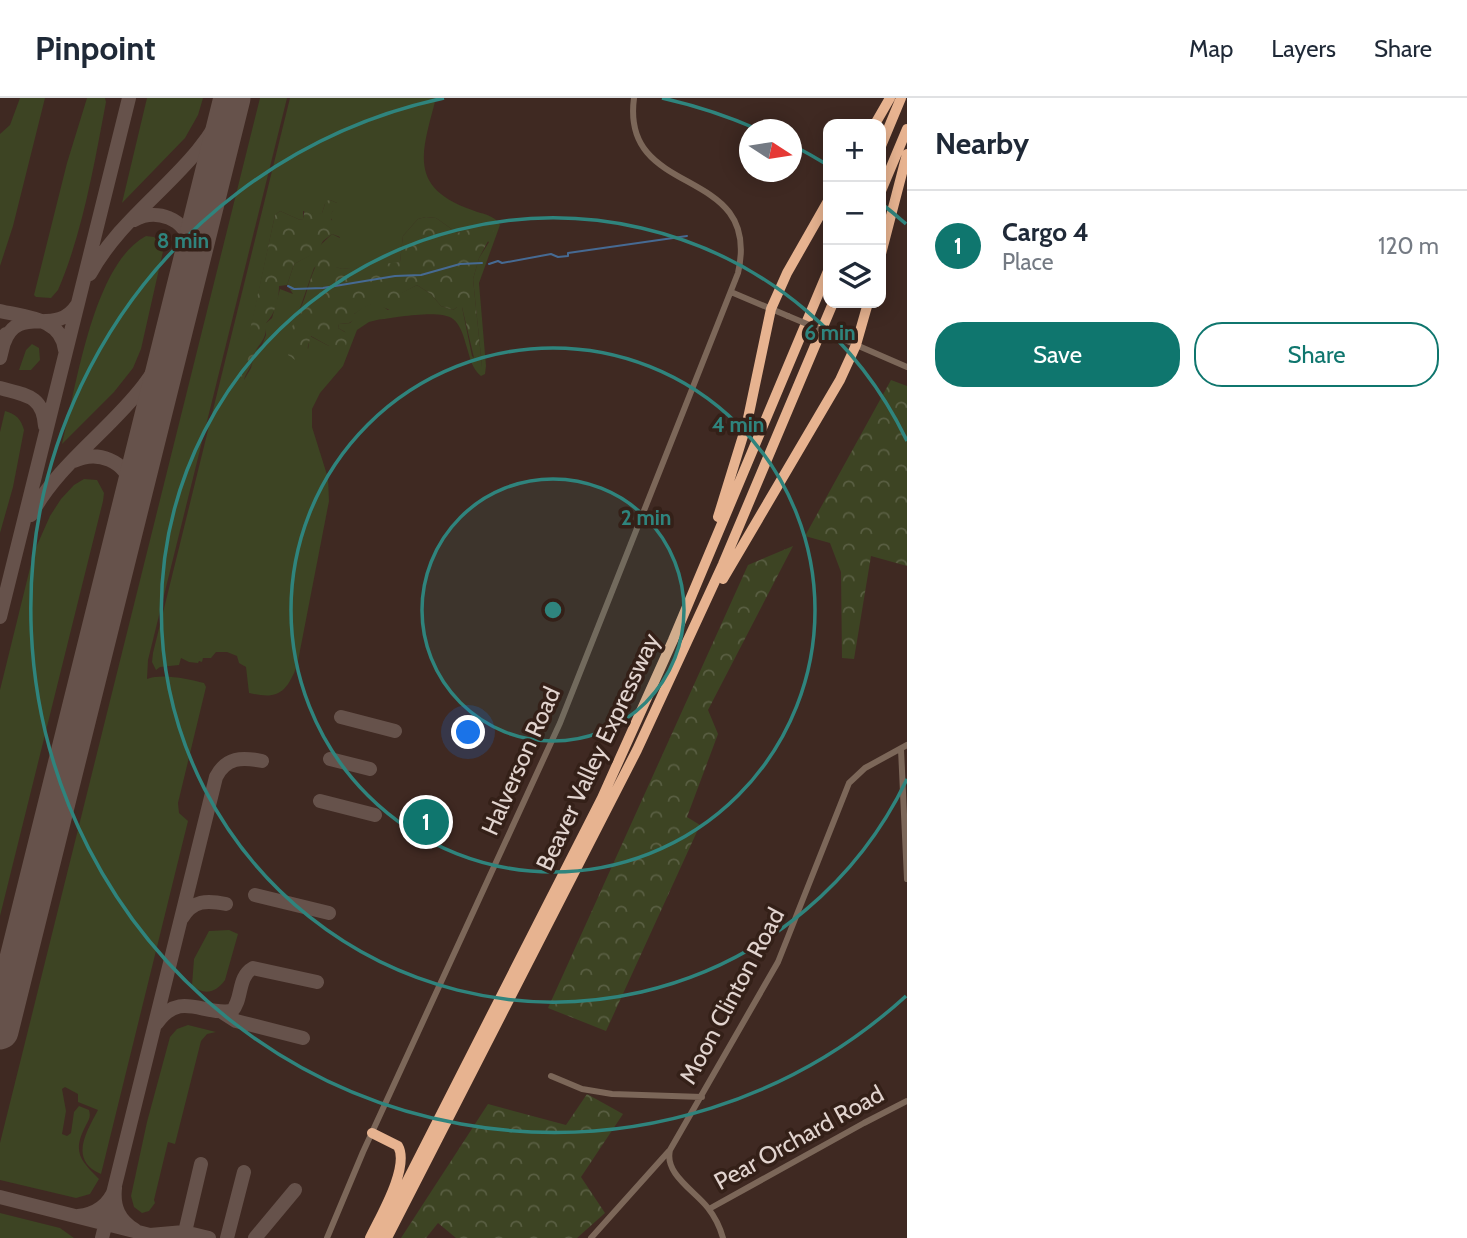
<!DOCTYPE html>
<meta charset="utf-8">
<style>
:root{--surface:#fff;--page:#f2f2f3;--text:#1f2937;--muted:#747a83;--line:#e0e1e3;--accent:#0f766e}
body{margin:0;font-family:Cabin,sans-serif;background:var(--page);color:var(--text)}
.controls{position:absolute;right:21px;top:21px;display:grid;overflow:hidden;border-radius:14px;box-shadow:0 4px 18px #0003}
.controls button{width:63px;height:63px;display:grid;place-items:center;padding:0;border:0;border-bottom:2px solid var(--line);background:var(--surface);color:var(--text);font:35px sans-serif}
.compass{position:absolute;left:739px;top:21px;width:63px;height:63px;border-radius:50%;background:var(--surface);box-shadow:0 4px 18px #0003;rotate:102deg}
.you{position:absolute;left:469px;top:635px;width:24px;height:24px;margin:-18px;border:5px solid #fff;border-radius:50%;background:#1a73e8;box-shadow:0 0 0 10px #1a73e833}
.badge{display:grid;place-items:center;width:46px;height:46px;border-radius:50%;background:var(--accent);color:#fff;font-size:23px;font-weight:700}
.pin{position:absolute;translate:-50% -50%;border:4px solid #fff;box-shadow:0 2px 7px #0006}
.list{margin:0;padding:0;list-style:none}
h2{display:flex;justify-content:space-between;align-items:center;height:91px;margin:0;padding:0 28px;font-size:30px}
h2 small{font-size:23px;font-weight:400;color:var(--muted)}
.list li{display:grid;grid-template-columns:46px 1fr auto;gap:21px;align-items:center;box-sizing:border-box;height:112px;padding:0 28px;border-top:2px solid var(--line)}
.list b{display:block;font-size:26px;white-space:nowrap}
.list p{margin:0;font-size:23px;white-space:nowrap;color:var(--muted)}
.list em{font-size:23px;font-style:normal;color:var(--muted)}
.actions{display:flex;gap:14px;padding:21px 28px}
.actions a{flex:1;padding:16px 0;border:2px solid var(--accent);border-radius:28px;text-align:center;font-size:24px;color:var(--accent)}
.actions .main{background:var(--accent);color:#fff}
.icon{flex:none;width:38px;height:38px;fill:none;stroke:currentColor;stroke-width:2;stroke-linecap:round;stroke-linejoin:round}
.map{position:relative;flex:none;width:907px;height:1140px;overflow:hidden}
header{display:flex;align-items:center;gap:42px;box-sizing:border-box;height:98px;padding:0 35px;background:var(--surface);border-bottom:2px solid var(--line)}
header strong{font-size:33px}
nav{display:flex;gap:38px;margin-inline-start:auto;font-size:24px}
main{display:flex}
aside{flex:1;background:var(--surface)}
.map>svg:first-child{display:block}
.grass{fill:#3d4423;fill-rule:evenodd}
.forest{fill:url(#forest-crowns)}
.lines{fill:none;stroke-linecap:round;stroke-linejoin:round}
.stream{stroke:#466a93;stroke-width:2}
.taxiway{stroke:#66524b;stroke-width:14}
.runway{stroke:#66524b;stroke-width:37}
.minor{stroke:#7c6759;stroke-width:6}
.highway{stroke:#e7b390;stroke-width:10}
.minor-bridge{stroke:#7c6759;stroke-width:6}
.ring{fill:none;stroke:#2f847d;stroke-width:3.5}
.labels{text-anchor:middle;stroke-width:7;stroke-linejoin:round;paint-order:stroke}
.street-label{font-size:24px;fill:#e2d4cf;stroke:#342018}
.centre{fill:#2f847d;stroke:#342018;stroke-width:3.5}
.ring-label{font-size:21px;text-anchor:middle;font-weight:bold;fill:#2f847d;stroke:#342018;stroke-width:7;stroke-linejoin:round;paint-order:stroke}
</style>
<header>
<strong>Pinpoint</strong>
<nav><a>Map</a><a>Layers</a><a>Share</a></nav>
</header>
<main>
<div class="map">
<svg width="907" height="1140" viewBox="0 0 907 1140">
<defs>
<pattern id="forest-crowns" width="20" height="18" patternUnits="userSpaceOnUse" patternTransform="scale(1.75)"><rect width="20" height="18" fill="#3d4423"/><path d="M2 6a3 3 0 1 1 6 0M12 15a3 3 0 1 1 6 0" fill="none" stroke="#595e42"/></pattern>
</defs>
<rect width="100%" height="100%" fill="#3f2922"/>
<path class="grass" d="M 20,0 L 45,0 L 13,128 L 0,168 L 0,36 L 10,27 Z
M 87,0 L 105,0 L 106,4 C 94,67 83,134 58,192 L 51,200 L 36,199 L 34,197 L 67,65 Z
M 147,0 L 203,0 L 198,17 L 185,40 L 122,105 Z
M 260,0 L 287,0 L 148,562 L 147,581 C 163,575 188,581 204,585 L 206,589 L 178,705 L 179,715 L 188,723 L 101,1076 C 68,1062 87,1033 98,1012 L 78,1004 L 78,996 L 65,989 L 62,991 L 66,1013 L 62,1036 L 67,1038 L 71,1035 L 74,1014 L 79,1008 L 89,1012 C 91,1019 89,1021 86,1027 C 72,1054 80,1062 99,1081 L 90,1096 L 76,1100 L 0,1082 L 0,1045 Z
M 290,0 L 436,0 C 422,54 407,89 472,112 C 482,116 495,117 500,127 L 479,185 L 486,268 L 485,276 L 481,278 C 472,271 470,260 467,250 C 464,240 461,227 453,221 C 440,211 394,220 377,222 L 369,224 L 357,232 L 343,268 L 320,295 L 312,311 L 312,329 L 328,380 L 329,403 L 297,568 C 286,595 278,602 249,595 L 246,569 L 239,565 L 237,558 L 227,554 L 216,554 L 211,560 L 203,560 L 202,564 L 199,563 L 198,565 L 189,564 L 181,560 L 179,567 L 160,569 L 156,572 L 152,564 L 153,555 ZM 330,102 L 337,105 L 330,118 L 340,140 L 332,136 L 310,157 L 294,166 L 287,187 L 293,196 L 280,191 L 272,220 L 266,225 L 266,237 L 262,247 L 255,253 L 251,270 L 238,292 L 275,117 L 280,113 L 300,122 L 303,121 L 303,113 L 316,117 L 322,115 L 325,106 ZM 426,119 L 436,120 L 457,135 L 467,133 L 489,144 L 479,160 L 473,181 L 482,269 L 472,258 L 462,209 L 457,209 L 453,212 L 441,208 L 431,196 L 417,187 L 401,195 L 399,202 L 388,212 C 374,201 367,206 354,216 L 354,221 L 350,225 L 339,226 L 338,230 L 345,234 L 346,248 L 329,248 L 310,238 L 308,251 L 299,213 L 314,170 L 330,156 L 335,169 L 342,171 L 390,167 L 400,164 L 403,138 L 418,121 Z
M 146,138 L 154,139 L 164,149 L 141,251 L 133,270 L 114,294 L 62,346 C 76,290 93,166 146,138 Z
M 32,246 L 39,250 L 40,262 L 31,272 L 19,272 L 26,252 Z
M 5,313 C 16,316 21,321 24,332 L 13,389 L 0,435 L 0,334 Z
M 84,381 L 97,382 L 104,395 L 103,403 L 0,818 L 0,592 L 34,454 L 50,418 L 61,401 L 74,387 Z
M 229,832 L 238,836 L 225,882 C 216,895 203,898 192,887 L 194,861 L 209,833 Z
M 188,927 L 216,934 L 207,936 L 201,943 L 175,1046 L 168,1044 L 154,1102 L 155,1105 L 149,1113 L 142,1115 L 134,1109 L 131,1098 L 147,1024 L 170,939 L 177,931 Z
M 0,1115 L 60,1130 L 74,1140 L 0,1140 Z"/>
<path class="forest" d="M 330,102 L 337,105 L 338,108 L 332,114 L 331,122 L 346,125 L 346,138 L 343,140 L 332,136 L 323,143 L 317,154 L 294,166 L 287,187 L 279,188 C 279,201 275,216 266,225 C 267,243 259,244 253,258 C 253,269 246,273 244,282 C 244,285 244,289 242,292 L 237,292 L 275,117 L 280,113 L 300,122 L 303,121 L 305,110 L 313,116 L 322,115 L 326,103 Z
M 426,119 L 436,120 L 457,135 L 490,127 L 495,130 L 479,160 L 473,181 L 482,269 L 476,268 L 462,209 L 457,209 L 453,212 L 441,208 L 431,196 L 417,187 L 402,195 L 399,209 L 393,213 C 371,206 375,202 354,216 L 354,222 L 349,225 L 339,226 L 338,230 L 348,236 L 346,248 L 329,248 L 311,238 L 304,261 L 295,262 L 288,257 C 285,234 298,220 305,199 C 310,184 313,171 321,158 L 330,155 L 337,163 L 336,169 L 342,171 L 400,164 L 403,138 L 418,121 Z
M 891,282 L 907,288 L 907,468 L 871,458 L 854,561 L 842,560 L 841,474 L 830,445 L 805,438 Z
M 793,448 L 708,612 L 718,636 L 687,719 L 700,727 L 606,933 L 548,910 L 748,467 Z
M 587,996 L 623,1016 L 581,1079 L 605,1115 L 577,1140 L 456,1140 L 438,1125 L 426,1140 L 401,1140 L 488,1006 L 566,1027 Z"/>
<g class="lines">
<path class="stream" d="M 489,166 L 498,163 L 502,165 L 551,156 L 558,159 L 568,158 L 568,155 L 687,138
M 288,188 L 294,191 L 323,190 L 395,178 L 421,177 L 460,166 L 482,165"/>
<path class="taxiway" d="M 134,122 C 156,110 186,120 190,147 C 192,158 189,169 187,180
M 90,176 C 126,109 202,72 229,0
M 0,213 C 25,219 62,220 65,252
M 4,245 C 18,205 56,240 77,207
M 0,260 L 6,236
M 0,290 C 25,297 43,297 45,328
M 74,363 C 97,352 126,362 131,389 C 132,400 129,412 127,423
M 31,417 C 58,366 109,333 144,287 C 163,263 172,234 181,204
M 0,519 L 129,0
M 341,619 L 395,633
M 330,661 L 370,671
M 320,703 L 375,717
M 255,797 L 329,815
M 182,820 C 193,802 207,802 226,806
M 222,914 L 236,923 L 303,940
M 157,925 C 180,892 203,918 232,913 C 243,901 237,879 253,870 L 317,884
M 0,1099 L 150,1137 L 184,1134 L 209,1140
M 78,1118 C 96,1116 109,1107 115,1090 C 113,1109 119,1122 135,1132
M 185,1134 L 201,1066
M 102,1140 L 216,679 C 226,659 242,659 262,663
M 227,1140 L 244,1074
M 255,1140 L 295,1092"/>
<path class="runway" d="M 0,933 L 232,0"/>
<path class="minor" d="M 731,194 L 788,218
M 838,239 L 907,269
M 901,651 L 907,781
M 551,978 L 582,991 L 612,996 L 702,999
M 709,1111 L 864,1025 L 907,1003
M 327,1140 L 363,1054 L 560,625 L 738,175 C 763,65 620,103 634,0
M 591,1140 L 669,1053
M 723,1140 C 720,1129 715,1119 708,1110 C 695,1093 664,1076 670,1052 L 778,864 L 849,685 L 865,670 L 907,647"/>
<path class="highway" d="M 875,26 L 890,0
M 881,48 L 901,0
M 881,93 L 907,31
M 881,156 L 907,56
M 718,419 L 747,325 L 771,211 L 787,175 L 828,103
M 723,481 L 840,282 L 856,247 L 868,205
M 370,1140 C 380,1119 410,1069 398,1048 L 372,1035
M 378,1140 L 602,700 L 673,542 L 828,173
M 387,1140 L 637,652 L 723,466 L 833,205"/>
<path class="minor-bridge" d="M 788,218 L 838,239"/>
</g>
<circle cx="553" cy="512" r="131" fill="#2f847d" fill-opacity=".12"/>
<g class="ring">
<circle cx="553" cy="512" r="131"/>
<circle cx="553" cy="512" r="262"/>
<path d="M907 681A392 392 0 1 1 907 343"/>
<path d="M906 898A523 523 0 1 1 444 0M662 0A523 523 0 0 1 757 31M794 48A523 523 0 0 1 826 66M882 106A523 523 0 0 1 906 126"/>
</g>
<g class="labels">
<g class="street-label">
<text transform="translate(598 654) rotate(-65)" y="8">Beaver Valley Expressway</text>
<text transform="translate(521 663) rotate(-66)" y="8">Halverson Road</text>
<text transform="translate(732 898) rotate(-62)" y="8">Moon Clinton Road</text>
<text transform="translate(799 1040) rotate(-29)" y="8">Pear Orchard Road</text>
</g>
</g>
<circle cx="553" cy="512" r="10" class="centre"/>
<g class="ring-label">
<text x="183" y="150">8 min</text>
<text x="830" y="242">6 min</text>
<text x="738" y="334">4 min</text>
<text x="646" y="427">2 min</text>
</g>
</svg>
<div class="controls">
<button>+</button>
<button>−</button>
<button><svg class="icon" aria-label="layers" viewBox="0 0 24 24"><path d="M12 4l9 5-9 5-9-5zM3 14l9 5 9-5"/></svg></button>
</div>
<svg class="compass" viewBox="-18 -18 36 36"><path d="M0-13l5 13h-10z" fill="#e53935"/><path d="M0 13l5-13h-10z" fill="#747a83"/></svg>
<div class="you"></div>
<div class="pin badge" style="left:426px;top:724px">1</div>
</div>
<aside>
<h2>Nearby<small></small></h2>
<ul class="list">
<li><span class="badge">1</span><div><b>Cargo 4</b><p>Place</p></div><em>120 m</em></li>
</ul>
<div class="actions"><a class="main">Save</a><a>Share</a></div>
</aside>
</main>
